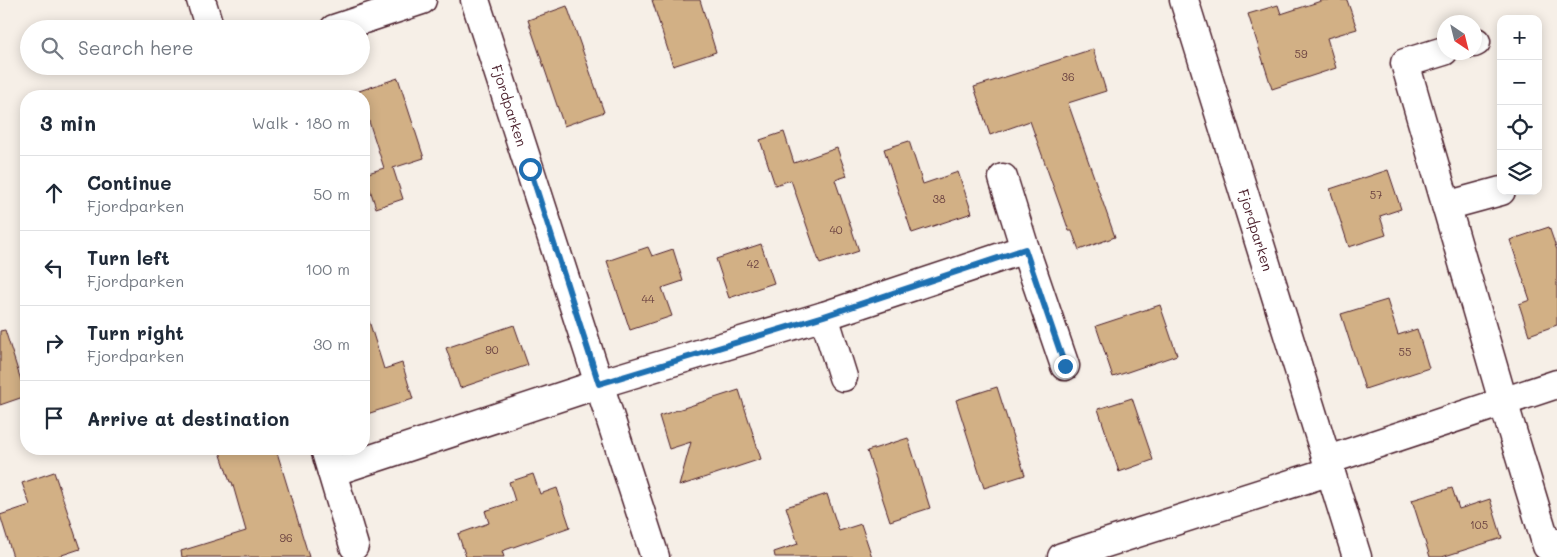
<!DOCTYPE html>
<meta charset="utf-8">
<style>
:root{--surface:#fff;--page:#f6f6f7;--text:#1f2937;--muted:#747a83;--line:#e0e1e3}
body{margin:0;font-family:Mali,sans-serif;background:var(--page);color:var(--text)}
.controls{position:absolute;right:15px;top:15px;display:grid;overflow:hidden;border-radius:10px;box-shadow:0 2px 12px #0003}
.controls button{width:45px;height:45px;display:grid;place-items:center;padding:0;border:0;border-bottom:1px solid var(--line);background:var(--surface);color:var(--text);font:25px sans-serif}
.compass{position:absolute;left:1437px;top:15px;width:45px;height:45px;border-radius:50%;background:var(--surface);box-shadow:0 2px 12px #0003;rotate:145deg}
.stop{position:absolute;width:15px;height:15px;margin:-11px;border:4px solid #1f6fb2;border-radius:50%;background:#fff}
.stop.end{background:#1f6fb2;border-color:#fff;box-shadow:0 1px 5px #0008}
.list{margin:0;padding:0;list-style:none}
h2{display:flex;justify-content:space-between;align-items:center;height:65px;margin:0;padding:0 20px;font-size:21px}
h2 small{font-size:16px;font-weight:400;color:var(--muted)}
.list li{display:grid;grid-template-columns:32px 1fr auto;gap:15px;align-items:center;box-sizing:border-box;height:75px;padding:0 20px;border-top:1px solid var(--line)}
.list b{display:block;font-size:19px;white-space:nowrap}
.list p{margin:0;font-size:16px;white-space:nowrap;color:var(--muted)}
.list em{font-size:16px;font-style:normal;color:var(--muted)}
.icon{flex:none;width:28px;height:28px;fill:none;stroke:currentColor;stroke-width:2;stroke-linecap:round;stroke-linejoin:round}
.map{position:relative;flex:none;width:1557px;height:557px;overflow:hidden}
.search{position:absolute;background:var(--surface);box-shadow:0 2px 12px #0003;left:20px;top:20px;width:350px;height:55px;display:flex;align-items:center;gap:12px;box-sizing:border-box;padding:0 18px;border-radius:28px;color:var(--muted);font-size:19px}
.panel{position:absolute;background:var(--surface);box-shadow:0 2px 12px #0003;left:20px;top:90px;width:350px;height:365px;border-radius:20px}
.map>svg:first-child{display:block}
.building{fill:#d2b085;stroke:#4a1f2b}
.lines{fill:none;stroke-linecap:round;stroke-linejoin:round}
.minor-casing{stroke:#4a1f2b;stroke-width:31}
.minor{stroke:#fff;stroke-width:28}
.route{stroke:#1f6fb2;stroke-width:6}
.labels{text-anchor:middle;stroke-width:4;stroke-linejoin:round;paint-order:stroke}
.number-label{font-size:11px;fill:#6c4342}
.street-label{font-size:14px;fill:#4a1f2b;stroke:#fff}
</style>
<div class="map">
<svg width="1557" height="557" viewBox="0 0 1557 557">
<rect width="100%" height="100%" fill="#f6efe7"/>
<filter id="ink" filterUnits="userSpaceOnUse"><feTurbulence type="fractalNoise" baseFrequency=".02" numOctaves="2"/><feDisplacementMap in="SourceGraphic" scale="10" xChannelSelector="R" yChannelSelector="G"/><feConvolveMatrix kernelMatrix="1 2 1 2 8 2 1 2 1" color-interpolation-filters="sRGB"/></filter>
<g filter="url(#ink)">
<path class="building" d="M 652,0 L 700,0 L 716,52 L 673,66 Z
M 1324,0 L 1347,0 L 1357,29 L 1327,38 L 1336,68 L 1272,89 L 1248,14 L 1278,5 L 1281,14 Z
M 567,6 L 604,112 L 564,126 L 528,20 Z
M 1093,49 L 1106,91 L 1068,103 L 1115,237 L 1079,250 L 1072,231 L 1069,231 L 1030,121 L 990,135 L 974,87 Z
M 398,78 L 424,158 L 393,168 L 403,199 L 376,208 L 365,174 L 384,168 L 364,106 L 364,96 L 360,96 L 359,91 Z
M 784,132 L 794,163 L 837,148 L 847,176 L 835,180 L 859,251 L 820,264 L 791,180 L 775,185 L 760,140 Z
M 909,141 L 923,184 L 958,172 L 972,213 L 912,233 L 884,149 Z
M 1388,170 L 1401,209 L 1380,216 L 1386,235 L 1349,247 L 1330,189 Z
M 1549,227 L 1557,250 L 1557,325 L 1529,335 L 1519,304 L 1530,300 L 1510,240 Z
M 761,244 L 774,283 L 729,298 L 716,259 Z
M 648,247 L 652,256 L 673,249 L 683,281 L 662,288 L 672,316 L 630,330 L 607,261 Z
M 1387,300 L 1398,335 L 1417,329 L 1429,368 L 1365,389 L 1341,314 Z
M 1160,305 L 1177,355 L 1113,377 L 1096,326 Z
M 369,321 L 384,369 L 402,363 L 413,399 L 364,415 L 364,322 Z
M 514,325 L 528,365 L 460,388 L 446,348 Z
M 5,330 L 26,396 L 0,405 L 0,331 Z
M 997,387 L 1025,475 L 984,488 L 956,400 Z
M 739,390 L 761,459 L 679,486 L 691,442 L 669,449 L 659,416 Z
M 1132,398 L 1153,460 L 1119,472 L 1098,409 Z
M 908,438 L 930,508 L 890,521 L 867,451 Z
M 219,449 L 276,449 L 309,557 L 182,557 L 181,551 L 246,531 L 232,482 L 230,482 Z
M 54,472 L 80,549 L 56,557 L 13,557 L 0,515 L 30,505 L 22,483 Z
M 533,474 L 540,494 L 557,488 L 570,527 L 502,551 L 504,557 L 466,557 L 458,534 L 489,523 L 485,511 L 515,501 L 509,482 Z
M 1452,488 L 1459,509 L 1490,499 L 1502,538 L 1442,557 L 1430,557 L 1412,500 Z
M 827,494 L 839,531 L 861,524 L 872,557 L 775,557 L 774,552 L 798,544 L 786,507 Z"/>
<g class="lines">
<g class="minor-casing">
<g id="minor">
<path d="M 201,0 L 210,29"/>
<path id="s1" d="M 475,0 L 655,557"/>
<path id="s2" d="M 1184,0 L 1357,557"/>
<path d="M 334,29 L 422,0"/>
<path d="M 1474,43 L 1476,42"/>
<path d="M 1444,51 L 1405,63 L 1503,401 L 1547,546 L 1557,543"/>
<path d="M 1003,178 L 1025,249 L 1065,366"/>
<path d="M 1446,206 L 1501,191"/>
<path d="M 824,316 L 843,377"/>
<path d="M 325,449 L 354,546"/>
<path d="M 1328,460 L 1557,384"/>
<path d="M 332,472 L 599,384 L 824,316 L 1025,249"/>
<path d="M 1062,557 L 1331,471"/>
</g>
</g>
<use href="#minor" class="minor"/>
</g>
</g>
<g class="lines" filter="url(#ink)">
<path class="route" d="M 530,169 L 599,384 L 824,316 L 1025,249 L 1065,366"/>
</g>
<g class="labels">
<g class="number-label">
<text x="1301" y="58">59</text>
<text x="1068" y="81">36</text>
<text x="1376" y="199">57</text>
<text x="939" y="203">38</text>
<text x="836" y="234">40</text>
<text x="753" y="268">42</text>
<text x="648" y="303">44</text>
<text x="492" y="354">90</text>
<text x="1405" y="356">55</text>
<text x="1479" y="529">105</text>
<text x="286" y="542">96</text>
</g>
<g class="street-label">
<text dy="5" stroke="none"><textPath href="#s1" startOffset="111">Fjordparken</textPath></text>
<text dy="5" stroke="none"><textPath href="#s2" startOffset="241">Fjordparken</textPath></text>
</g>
</g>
</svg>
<div class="controls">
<button>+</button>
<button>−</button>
<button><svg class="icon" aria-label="locate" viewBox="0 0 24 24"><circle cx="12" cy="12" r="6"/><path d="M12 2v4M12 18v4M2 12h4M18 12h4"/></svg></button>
<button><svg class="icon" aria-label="layers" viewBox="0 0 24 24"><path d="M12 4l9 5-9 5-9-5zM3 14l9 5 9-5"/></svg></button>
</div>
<svg class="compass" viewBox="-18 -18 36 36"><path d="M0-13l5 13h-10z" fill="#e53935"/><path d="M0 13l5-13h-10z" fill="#747a83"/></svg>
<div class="stop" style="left:530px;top:169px"></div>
<div class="stop end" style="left:1065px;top:366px"></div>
<div class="search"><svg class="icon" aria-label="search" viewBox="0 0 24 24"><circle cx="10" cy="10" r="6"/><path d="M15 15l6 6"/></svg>Search here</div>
<section class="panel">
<h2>3 min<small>Walk · 180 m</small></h2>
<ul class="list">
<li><svg class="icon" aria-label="ahead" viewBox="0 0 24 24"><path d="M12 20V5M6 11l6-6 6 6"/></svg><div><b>Continue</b><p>Fjordparken</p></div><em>50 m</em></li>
<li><svg class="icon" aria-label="left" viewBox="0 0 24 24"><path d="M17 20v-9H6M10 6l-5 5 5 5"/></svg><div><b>Turn left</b><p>Fjordparken</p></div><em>100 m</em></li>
<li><svg class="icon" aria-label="right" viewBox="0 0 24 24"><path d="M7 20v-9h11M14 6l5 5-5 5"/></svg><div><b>Turn right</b><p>Fjordparken</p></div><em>30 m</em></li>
<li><svg class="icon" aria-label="arrive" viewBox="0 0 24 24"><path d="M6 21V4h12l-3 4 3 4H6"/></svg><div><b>Arrive at destination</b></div></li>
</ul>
</section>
</div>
